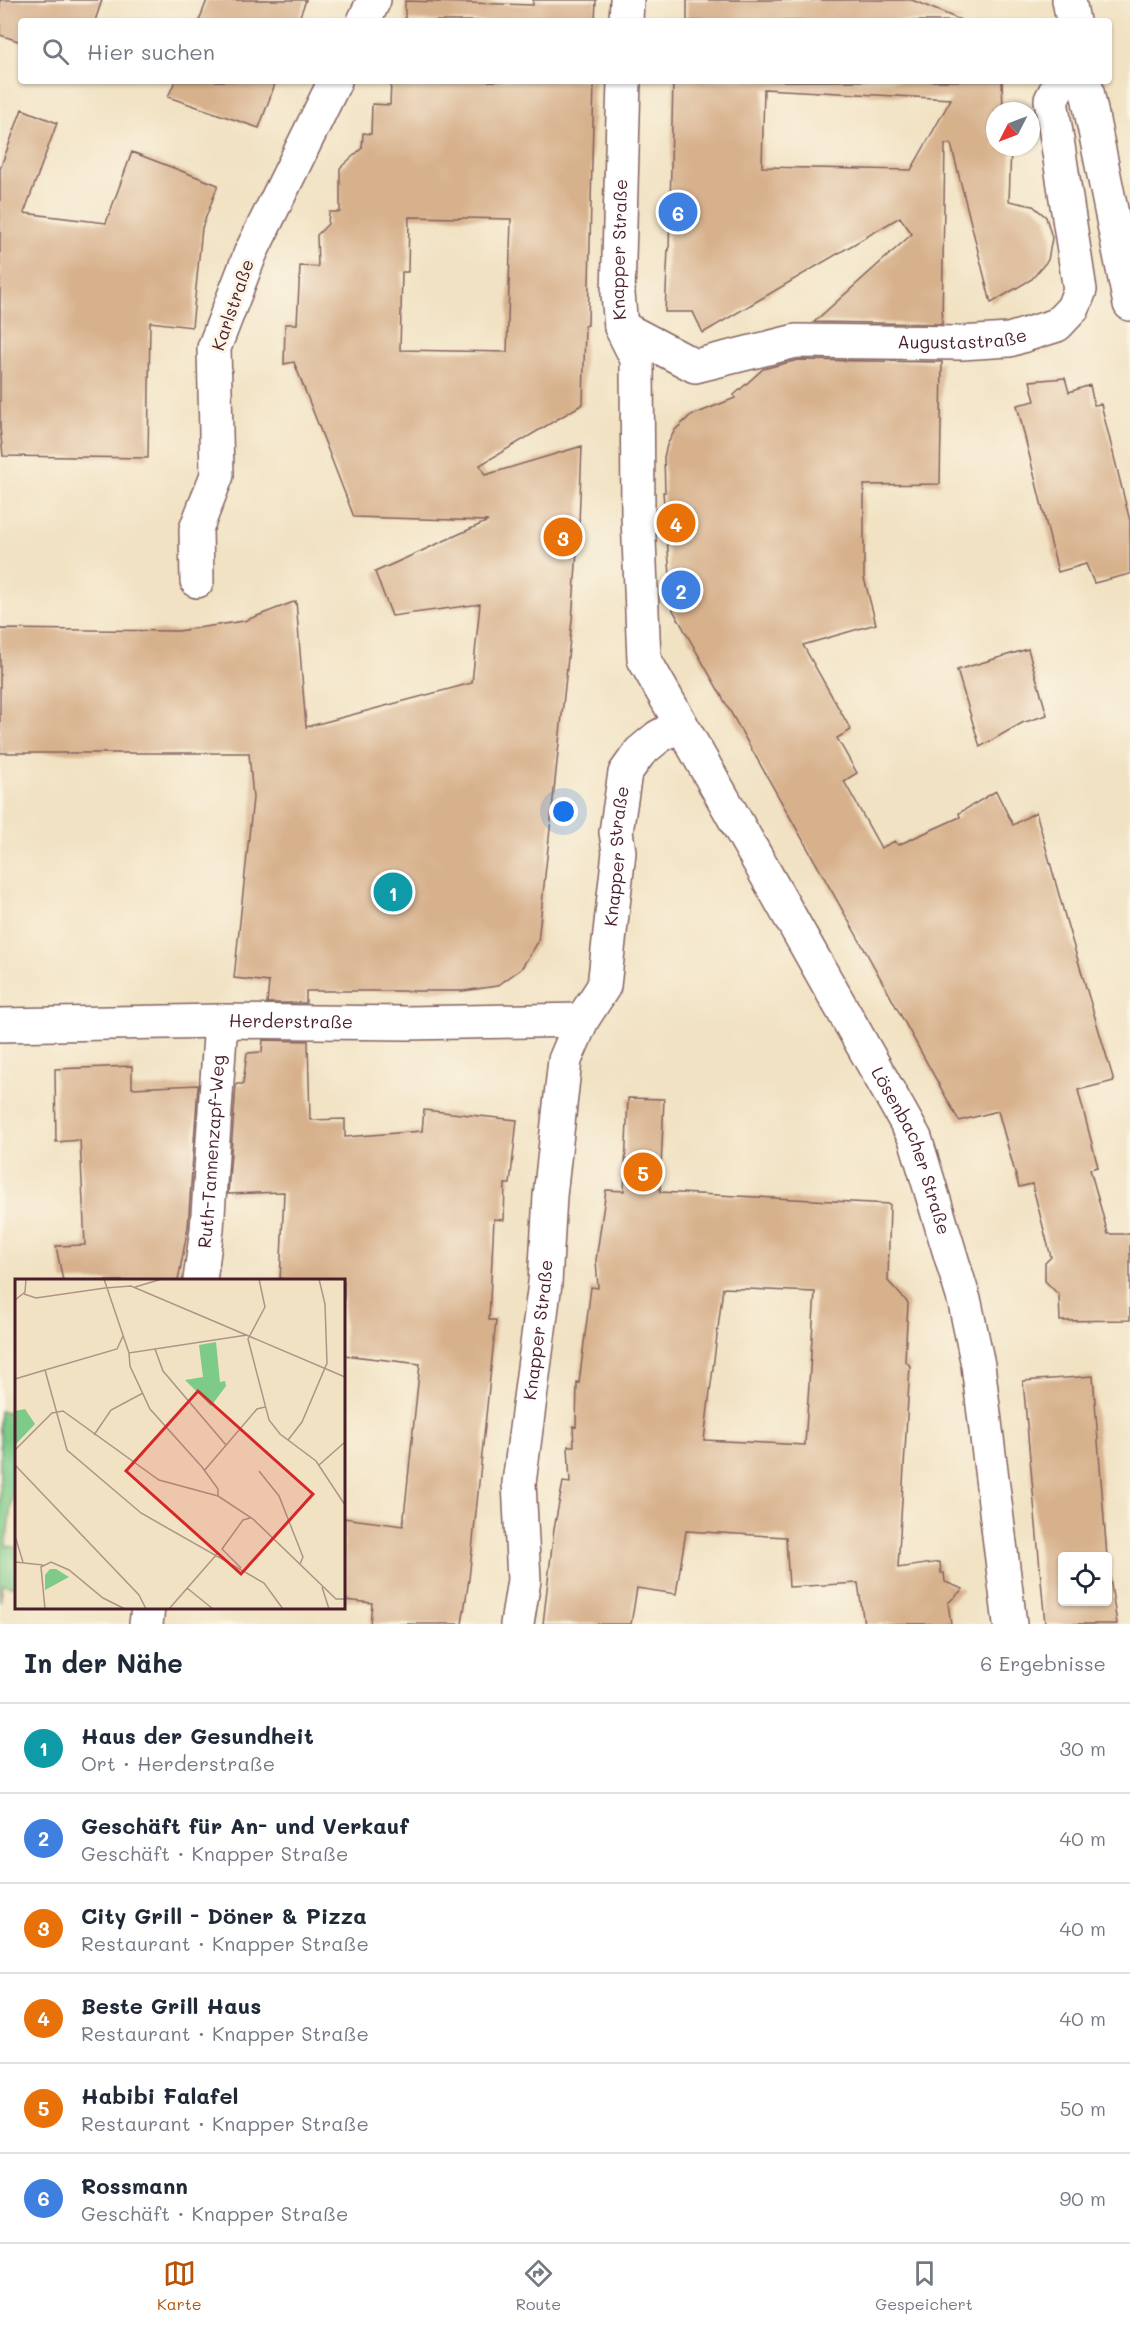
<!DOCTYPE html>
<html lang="de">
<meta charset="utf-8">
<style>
:root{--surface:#fff;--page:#f2f2f3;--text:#1f2937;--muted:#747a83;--line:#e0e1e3;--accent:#b45309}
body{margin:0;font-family:Mali,sans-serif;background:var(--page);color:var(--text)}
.controls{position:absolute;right:18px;bottom:18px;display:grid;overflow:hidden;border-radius:6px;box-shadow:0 2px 4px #0004}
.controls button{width:54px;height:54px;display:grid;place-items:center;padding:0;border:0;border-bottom:2px solid var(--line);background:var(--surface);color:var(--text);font:30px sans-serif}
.compass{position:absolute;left:986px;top:102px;width:54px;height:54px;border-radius:50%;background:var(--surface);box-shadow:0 2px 4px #0004;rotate:228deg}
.you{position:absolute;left:564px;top:812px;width:21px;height:21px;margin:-15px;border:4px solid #fff;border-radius:50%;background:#1a73e8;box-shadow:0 0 0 9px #1a73e833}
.badge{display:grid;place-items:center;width:39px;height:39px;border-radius:50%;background:var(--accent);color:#fff;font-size:20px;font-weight:700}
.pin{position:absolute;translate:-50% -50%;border:3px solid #fff;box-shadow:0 2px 6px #0006}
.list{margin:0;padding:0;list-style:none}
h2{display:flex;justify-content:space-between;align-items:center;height:78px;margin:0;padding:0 24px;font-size:26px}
h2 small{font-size:20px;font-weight:400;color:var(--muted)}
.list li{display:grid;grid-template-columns:39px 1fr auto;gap:18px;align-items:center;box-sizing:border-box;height:90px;padding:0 24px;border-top:2px solid var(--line)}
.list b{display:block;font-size:22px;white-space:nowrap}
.list p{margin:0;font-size:20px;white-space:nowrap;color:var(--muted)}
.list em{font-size:20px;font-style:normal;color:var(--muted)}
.icon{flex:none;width:33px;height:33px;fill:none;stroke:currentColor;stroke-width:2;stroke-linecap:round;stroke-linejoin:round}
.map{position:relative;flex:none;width:1130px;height:1624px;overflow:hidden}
.search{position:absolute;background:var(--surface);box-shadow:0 2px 4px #0004;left:18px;right:18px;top:18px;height:66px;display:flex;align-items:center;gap:15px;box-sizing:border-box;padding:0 21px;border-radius:6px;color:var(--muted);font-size:22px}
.sheet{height:618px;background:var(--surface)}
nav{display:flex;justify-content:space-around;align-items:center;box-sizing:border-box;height:84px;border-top:2px solid var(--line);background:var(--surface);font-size:16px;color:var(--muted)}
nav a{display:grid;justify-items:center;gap:3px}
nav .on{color:var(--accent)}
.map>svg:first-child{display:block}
.green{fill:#7dca89;stroke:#64745a;stroke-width:1.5}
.building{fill:#d7b18c;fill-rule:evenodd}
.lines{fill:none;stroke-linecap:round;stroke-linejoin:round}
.minor-casing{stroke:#846360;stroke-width:36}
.secondary-casing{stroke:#846360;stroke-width:36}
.minor{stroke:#fff;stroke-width:33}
.secondary{stroke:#fff;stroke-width:33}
.labels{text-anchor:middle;stroke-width:6;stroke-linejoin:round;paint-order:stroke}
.street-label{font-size:18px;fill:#4a1f2b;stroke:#fcf5e5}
.inset-road{fill:none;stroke:#ae9486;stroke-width:1.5}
.view{fill:#d62828;fill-opacity:0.15;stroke:#d62828;stroke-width:3}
.inset-edge{fill:none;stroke:#4a1f2b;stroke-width:3}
</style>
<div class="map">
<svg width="1130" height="1624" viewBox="0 0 1130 1624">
<rect width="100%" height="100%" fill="#fcf5e5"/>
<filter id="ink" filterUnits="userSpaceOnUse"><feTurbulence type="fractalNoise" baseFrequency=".0167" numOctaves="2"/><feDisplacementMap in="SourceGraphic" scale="12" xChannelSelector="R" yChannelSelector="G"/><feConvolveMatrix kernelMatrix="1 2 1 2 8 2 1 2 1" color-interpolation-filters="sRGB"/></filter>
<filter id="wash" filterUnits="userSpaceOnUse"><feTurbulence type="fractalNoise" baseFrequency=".008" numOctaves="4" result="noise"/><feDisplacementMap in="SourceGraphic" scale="24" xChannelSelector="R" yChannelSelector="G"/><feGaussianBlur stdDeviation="1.35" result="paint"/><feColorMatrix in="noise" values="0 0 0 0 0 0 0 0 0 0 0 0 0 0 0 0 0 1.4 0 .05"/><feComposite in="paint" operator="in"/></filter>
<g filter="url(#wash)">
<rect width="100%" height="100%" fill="#f1e2c3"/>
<path class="green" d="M 0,1411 L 16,1413 L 16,1465 L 6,1546 L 16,1547 L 16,1587 L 3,1585 L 0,1602 Z"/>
<g id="blocks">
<path class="building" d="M 0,0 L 102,0 L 95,21 L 21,21 L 21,42 L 0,35 Z
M 207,0 L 306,0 L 298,21 L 199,21 Z
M 533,0 L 596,0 L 595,21 L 405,21 L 405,1 L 533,5 Z
M 687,0 L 912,0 L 963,21 L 687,21 Z
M 175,81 L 276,81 L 259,128 L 168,97 Z
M 391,81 L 594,81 L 588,325 L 585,326 L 583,404 L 480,465 L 485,475 L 582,446 L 579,524 L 572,620 L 538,942 L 521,969 L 497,986 L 463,991 L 306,991 L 306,1003 L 267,1003 L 269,982 L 234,978 L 253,798 L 249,753 L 0,753 L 0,629 L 178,631 L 244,621 L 296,601 L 306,727 L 472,683 L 480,604 L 392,616 L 375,572 L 488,521 L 354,517 L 294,362 L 284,364 L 285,324 L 297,324 L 300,266 L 318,267 L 317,235 L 328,224 L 329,212 L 340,212 L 340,168 L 362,148 L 363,133 L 371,134 L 372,104 L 390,105 ZM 409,217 L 511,219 L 507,352 L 400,350 L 402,272 L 408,272 Z
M 673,81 L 1002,81 L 1003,111 L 995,111 L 995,147 L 1011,147 L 1009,201 L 1033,206 L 1046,217 L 1052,238 L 1048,260 L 1032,279 L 991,303 L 951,144 L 945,144 L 942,324 L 814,322 L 912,234 L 900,217 L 703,333 L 693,312 L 665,312 L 668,249 L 669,250 ZM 764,89 L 951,99 L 911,170 L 762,167 Z
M 22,109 L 57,123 L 24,213 L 106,223 L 132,152 L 218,185 L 202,228 L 192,327 L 150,322 L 148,458 L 3,456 L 0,428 L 0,169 Z
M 798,360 L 942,362 L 940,484 L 864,485 L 864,578 L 876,624 L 803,645 L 851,730 L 837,738 L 857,773 L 844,781 L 881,848 L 895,841 L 898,845 L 960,817 L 959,813 L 996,791 L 1013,825 L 1036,812 L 1068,927 L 1114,1081 L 1078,1090 L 1098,1167 L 1090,1169 L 1108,1234 L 1130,1234 L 1130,1320 L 1060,1321 L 1059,1295 L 1045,1281 L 1045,1263 L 1051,1257 L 1032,1184 L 1019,1187 L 998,1111 L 959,1121 L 861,943 L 673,610 L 663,492 L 665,492 L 664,457 L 667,445 L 675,430 L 690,416 L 735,398 L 734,395 L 763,369 Z
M 1065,378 L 1069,392 L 1090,385 L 1094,405 L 1101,404 L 1130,521 L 1130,574 L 1094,583 L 1086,564 L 1058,572 L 1017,405 L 1035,401 L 1030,381 Z
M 1028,649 L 1047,715 L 1022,723 L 980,747 L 957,670 Z
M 263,1040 L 308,1041 L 310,1120 L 345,1119 L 345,1137 L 422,1131 L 424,1110 L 517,1120 L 510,1184 L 505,1184 L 504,1220 L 494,1219 L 489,1320 L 496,1320 L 469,1579 L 462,1624 L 370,1624 L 372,1603 L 344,1600 L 344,1518 L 403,1526 L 420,1364 L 344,1355 L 344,1281 L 280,1281 L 284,1192 L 228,1194 L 236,1084 L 243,1084 L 247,1053 L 262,1052 Z
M 132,1066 L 132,1088 L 198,1085 L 188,1227 L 178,1281 L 63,1281 L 56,1246 L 85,1245 L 80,1140 L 56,1142 L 55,1069 Z
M 628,1098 L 664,1099 L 660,1192 L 890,1204 L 888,1281 L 908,1303 L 905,1360 L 910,1366 L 898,1568 L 940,1562 L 941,1573 L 944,1573 L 945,1582 L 963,1589 L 948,1603 L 951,1624 L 864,1624 L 858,1583 L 789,1587 L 786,1537 L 686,1531 L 676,1594 L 637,1588 L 631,1624 L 543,1624 L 554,1529 L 563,1482 L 570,1483 L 568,1446 L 574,1446 L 573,1426 L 576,1427 L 577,1382 L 579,1383 L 591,1287 L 598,1288 L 596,1260 L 606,1190 L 624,1191 ZM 723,1288 L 815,1292 L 805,1445 L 704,1440 Z
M 1093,1376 L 1107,1557 L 1062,1557 L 1062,1602 L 1107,1602 L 1107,1558 L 1117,1624 L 1045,1624 L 1023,1381 Z"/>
</g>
</g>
<g filter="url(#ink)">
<use href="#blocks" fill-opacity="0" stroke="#846360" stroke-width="1.5"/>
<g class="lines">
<g class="minor-casing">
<g id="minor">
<path d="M 364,21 L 374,0"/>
<path d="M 626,21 L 627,0"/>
<path id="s1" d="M 621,327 L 695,366 L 796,341 L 961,343 L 1009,340 L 1057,325 L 1073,308 L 1080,290 L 1051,100 L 1061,81"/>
<path d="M 197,581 L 196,529 L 217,475 L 214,348 L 251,252 L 335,81"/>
<path id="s2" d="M 681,724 L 915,1138 L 965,1303 L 978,1365 L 1010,1624"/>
<path id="s3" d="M 0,1025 L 221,1021 L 407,1023 L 582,1020"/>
<path id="s4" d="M 200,1280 L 207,1229 L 221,1021"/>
<path d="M 146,1624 L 148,1608"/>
<path id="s5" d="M 517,1624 L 524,1580 L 519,1483 L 545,1283 L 550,1196 L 565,1060 L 582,1020 L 604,986 L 619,852 L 616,832 L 625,773 L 640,752 L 658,737 L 681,724 L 644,659 L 638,516 L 637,359 L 621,327 L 618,294 L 624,81"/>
</g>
</g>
<g class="secondary-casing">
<path id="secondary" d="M 1069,0 L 1073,21
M 1085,81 L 1130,304"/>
</g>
<use href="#minor" class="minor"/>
<use href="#secondary" class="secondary"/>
</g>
</g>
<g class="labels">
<g class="street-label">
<text dy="6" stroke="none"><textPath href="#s5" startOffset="1430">Knapper Straße</textPath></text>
<text transform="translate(233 305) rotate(-71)" y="6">Karlstraße</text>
<text dy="6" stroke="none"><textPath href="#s1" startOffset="354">Augustastraße</textPath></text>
<text dy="6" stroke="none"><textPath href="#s5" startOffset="782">Knapper Straße</textPath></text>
<text dy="6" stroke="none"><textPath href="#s3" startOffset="291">Herderstraße</textPath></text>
<text dy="6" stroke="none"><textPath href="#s4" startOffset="129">Ruth-Tannenzapf-Weg</textPath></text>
<text dy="6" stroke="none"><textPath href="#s2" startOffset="486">Lösenbacher Straße</textPath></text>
<text dy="6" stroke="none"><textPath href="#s5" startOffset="296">Knapper Straße</textPath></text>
</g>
</g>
<g transform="translate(15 1279)">
<rect width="330" height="330" fill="#f1e2c3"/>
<path d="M 201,63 L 205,103 L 210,102 L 211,107 L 196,127 L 170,101 L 188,98 L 184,66 ZM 10,130 L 20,145 L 0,166 L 0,132 ZM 35,290 L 41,290 L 54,298 L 30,311 L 30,296 Z" fill="#7dca89"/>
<path class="inset-road" d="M 89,0 L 114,74 L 232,56M 244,0 L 250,28 L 233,60 L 254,141 L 265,155 L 301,182 L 330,226M 120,8 L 147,0M 90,9 L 116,7 L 330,98M 9,15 L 21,19 L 90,9M 0,21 L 10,13 L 11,0M 108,57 L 102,70 L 30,91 L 52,171 L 126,234 L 249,304 L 268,330M 140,70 L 148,92 L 211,166M 114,74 L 115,87 L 135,130 L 187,188 L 203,210 L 203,217 L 238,240 L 321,320 L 330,320M 0,100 L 30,91M 79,156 L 96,131 L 128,114M 273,161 L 287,143 L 312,84 L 310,25 L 304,0M 0,171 L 37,134 L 48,132 L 144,201 L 203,217M 0,186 L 124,316 L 131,330M 304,186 L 330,163M 189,192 L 242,130 L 250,128M 244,192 L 264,217 L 288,278 L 285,285M 0,257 L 8,283M 0,283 L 28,286M 226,289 L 207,270 L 228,241 L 235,239M 307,308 L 314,330M 172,309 L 198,330M 30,330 L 26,288 L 36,283 L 54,291 L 88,319 L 110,330M 154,330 L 202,275"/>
<path class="view" d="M 183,112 L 298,215 L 226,295 L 111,192 Z"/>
<rect width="330" height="330" class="inset-edge"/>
</g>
</svg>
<div class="controls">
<button><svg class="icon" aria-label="locate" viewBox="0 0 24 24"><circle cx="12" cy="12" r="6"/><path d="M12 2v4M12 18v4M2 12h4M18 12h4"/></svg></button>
</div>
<svg class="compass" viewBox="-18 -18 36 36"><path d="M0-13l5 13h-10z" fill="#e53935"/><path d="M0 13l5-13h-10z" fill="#747a83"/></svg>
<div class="you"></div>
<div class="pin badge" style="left:393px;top:892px;background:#0f9aa8">1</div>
<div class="pin badge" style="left:681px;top:590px;background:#3f7fe0">2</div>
<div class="pin badge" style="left:563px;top:537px;background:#e8710a">3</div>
<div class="pin badge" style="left:676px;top:523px;background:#e8710a">4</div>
<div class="pin badge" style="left:643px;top:1172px;background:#e8710a">5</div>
<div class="pin badge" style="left:678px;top:212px;background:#3f7fe0">6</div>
<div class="search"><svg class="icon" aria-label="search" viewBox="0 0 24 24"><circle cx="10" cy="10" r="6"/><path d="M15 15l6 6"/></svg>Hier suchen</div>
</div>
<section class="sheet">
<h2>In der Nähe<small>6 Ergebnisse</small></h2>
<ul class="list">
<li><span class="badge" style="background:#0f9aa8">1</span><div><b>Haus der Gesundheit</b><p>Ort · Herderstraße</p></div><em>30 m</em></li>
<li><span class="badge" style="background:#3f7fe0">2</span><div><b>Geschäft für An- und Verkauf</b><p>Geschäft · Knapper Straße</p></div><em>40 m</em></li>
<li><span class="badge" style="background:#e8710a">3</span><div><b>City Grill - Döner &amp; Pizza</b><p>Restaurant · Knapper Straße</p></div><em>40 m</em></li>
<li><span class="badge" style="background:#e8710a">4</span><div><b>Beste Grill Haus</b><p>Restaurant · Knapper Straße</p></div><em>40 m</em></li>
<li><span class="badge" style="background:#e8710a">5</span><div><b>Habibi Falafel</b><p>Restaurant · Knapper Straße</p></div><em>50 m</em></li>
<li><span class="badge" style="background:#3f7fe0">6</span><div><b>Rossmann</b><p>Geschäft · Knapper Straße</p></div><em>90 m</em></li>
</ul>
</section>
<nav>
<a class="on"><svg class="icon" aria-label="map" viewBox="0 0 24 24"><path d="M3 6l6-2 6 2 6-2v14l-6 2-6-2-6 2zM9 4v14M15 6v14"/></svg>Karte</a>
<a><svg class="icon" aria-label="directions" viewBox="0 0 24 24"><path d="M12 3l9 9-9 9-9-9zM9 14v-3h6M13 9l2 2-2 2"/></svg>Route</a>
<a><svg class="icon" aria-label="saved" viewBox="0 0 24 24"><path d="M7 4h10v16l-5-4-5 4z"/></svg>Gespeichert</a>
</nav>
